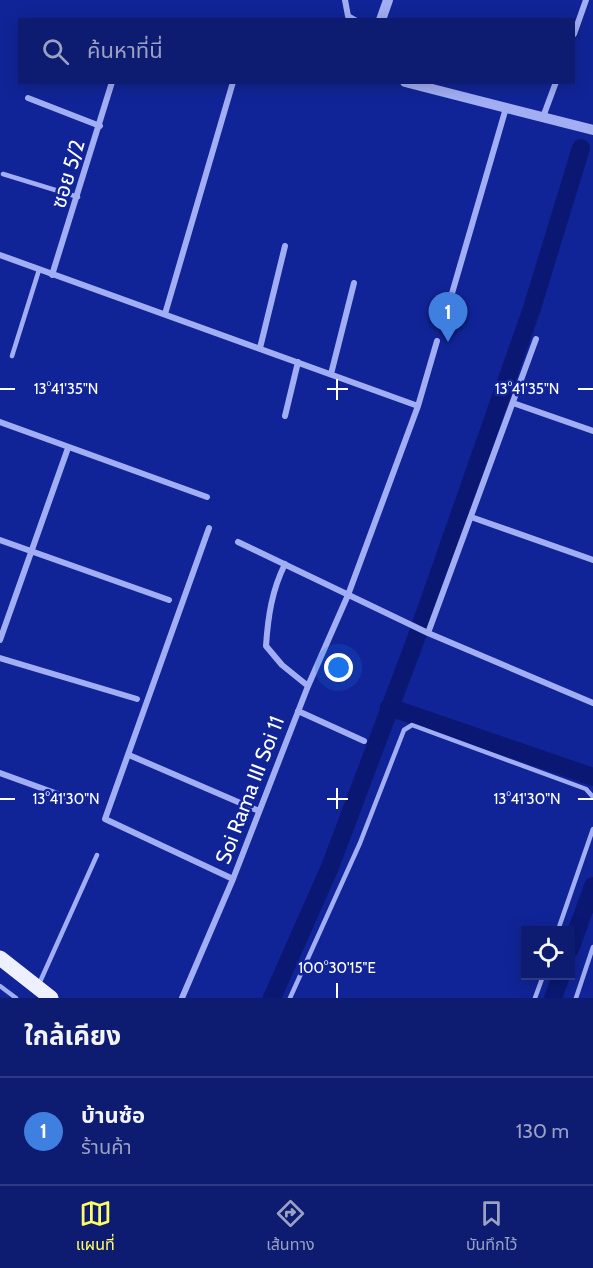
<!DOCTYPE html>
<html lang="th">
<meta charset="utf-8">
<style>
:root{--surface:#0d1b71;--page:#162476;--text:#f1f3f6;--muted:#9aa1c3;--line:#2d3984;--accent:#feff64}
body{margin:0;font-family:Cabin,"Noto Sans Thai",sans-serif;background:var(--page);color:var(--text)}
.controls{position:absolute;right:18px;bottom:18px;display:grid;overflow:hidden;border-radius:0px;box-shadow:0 3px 15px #0003}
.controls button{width:54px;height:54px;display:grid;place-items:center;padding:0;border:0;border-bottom:2px solid var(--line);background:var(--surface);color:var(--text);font:30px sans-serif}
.you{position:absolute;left:339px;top:668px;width:21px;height:21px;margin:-15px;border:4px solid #fff;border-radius:50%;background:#1a73e8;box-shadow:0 0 0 9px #1a73e833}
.badge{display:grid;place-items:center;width:39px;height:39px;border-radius:50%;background:var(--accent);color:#fff;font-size:20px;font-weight:700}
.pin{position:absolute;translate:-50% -50px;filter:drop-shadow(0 2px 3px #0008)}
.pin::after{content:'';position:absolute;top:32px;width:21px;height:18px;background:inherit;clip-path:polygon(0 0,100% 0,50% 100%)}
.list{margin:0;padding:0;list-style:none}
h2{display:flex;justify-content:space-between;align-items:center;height:78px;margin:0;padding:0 24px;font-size:26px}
h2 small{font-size:20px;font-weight:400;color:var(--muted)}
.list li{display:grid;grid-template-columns:39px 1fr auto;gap:18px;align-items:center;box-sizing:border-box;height:108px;padding:0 24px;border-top:2px solid var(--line)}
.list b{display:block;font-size:22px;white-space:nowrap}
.list p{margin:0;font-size:20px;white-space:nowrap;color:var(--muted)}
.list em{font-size:20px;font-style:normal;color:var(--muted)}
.icon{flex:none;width:33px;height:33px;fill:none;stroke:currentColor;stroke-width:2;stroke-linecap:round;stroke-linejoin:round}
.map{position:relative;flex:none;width:593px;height:998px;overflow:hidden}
.search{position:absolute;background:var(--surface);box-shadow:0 3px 15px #0003;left:18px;right:18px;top:18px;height:66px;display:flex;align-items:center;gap:15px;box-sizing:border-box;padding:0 21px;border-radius:0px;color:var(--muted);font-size:22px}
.sheet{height:186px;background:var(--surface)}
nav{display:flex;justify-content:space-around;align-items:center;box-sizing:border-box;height:84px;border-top:2px solid var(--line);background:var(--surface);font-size:16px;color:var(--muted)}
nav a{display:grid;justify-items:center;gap:3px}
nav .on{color:var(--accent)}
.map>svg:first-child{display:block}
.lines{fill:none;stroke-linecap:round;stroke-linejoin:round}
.canal{stroke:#0a1873;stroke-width:18}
.service{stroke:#a1aef3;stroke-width:4.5}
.minor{stroke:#a1aef3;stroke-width:6}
.tertiary{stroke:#a1aef3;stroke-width:10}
.primary{stroke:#eef0ff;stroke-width:15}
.ticks{fill:none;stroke:#fff;stroke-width:2}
.labels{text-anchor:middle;stroke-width:5;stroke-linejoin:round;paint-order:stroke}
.street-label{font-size:21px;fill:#fff;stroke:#112497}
.ticks-label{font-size:15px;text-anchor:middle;fill:#fff;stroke:#112497;stroke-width:5;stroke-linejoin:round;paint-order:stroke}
</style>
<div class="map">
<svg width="593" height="998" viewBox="0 0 593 998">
<rect width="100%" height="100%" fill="#112497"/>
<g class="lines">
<path class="canal" d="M 389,707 L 593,777
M 570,949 L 593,886
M 272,998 L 330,867 L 414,644 L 532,308 L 581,148
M 553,998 L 561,976"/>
<path class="service" d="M 3,174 L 78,197
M 12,356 L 39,270
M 558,930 L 593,829
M 39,984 L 97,855
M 0,986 L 16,998
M 290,998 L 360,843 L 404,730 L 412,725 L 586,789 L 593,797
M 535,998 L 543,976
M 576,998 L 593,947"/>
<path class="minor" d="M 345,0 L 348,16 L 355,20
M 574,34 L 586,0
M 28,98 L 100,126
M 543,117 L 556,82
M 0,255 L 418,406
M 52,275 L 112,82
M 448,307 L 506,108
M 165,314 L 233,82
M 260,348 L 285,246
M 331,374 L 354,283
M 513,403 L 593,431
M 285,416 L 298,362
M 0,422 L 207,497
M 471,517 L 593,560
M 209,528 L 105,819 L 233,879
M 0,540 L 169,600
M 238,542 L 428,633 L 593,703
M 285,564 C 272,590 268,616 266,646 L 282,665 L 308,686
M 428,633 L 536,339
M 0,640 L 68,448
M 0,658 L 137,699
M 298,711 L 364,741
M 129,755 L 259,811
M 0,773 L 66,797
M 182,998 L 233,879 L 308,686 L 348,595 L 418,406 L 437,341"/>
<path class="tertiary" d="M 381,20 L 388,0
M 405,82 L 593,130"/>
<path class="primary" d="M 0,958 L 51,998"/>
</g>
<path class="ticks" d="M 337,379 L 337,400M 0,389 L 15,389M 327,389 L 348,389M 578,389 L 593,389M 337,788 L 337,809M 0,799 L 15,799M 327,799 L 348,799M 578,799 L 593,799M 337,983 L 337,998"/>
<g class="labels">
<g class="street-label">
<text transform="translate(68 174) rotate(-73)" y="7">ซอย 5/2</text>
<text transform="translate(250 790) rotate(-69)" y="7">Soi Rama III Soi 11</text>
</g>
</g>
<g class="ticks-label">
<text x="66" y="394">13°41'35"N</text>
<text x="527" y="394">13°41'35"N</text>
<text x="66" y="804">13°41'30"N</text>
<text x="527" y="804">13°41'30"N</text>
<text x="337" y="973">100°30'15"E</text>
</g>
</svg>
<div class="controls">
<button><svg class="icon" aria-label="locate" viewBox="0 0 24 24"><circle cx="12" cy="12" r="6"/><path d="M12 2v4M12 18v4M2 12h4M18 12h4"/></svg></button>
</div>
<div class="you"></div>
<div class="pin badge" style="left:448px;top:342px;background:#3f7fe0">1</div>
<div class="search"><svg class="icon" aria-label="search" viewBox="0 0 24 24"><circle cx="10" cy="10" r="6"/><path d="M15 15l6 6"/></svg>ค้นหาที่นี่</div>
</div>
<section class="sheet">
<h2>ใกล้เคียง<small></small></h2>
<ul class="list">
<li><span class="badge" style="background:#3f7fe0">1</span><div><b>บ้านซ้อ</b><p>ร้านค้า</p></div><em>130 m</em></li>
</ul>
</section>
<nav>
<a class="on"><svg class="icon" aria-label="map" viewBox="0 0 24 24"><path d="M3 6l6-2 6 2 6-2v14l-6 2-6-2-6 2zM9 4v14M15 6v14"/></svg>แผนที่</a>
<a><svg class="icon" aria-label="directions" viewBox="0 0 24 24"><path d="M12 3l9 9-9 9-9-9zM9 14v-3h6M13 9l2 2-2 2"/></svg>เส้นทาง</a>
<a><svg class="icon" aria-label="saved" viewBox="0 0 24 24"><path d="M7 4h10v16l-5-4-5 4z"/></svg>บันทึกไว้</a>
</nav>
